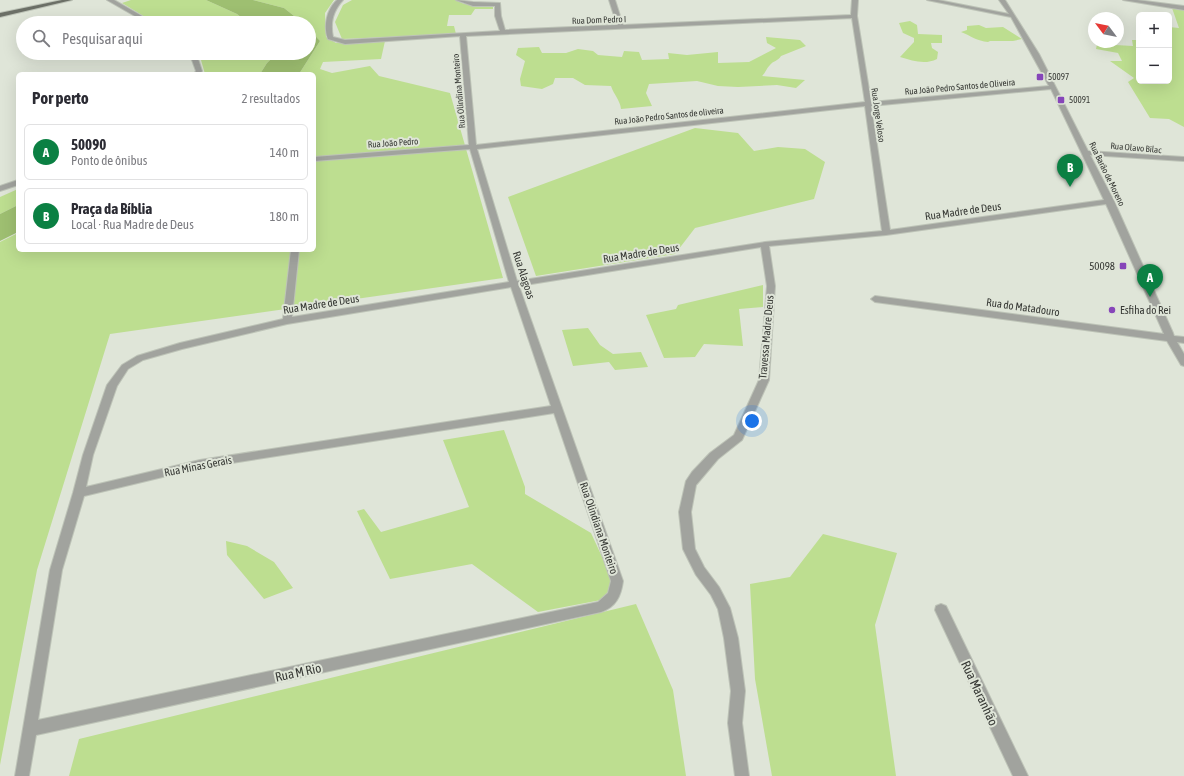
<!DOCTYPE html>
<html lang="pt">
<meta charset="utf-8">
<style>
:root{--surface:#fff;--page:#f2f2f3;--text:#2b2b33;--muted:#7c7c81;--line:#e1e1e2;--accent:#0b8043}
body{margin:0;font-family:"Asap Condensed",sans-serif;background:var(--page);color:var(--text)}
.controls{position:absolute;right:12px;top:12px;display:grid;overflow:hidden;border-radius:6px;box-shadow:0 4px 16px #0002}
.controls button{width:36px;height:36px;display:grid;place-items:center;padding:0;border:0;border-bottom:1px solid var(--line);background:var(--surface);color:var(--text);font:20px sans-serif}
.compass{position:absolute;left:1088px;top:12px;width:36px;height:36px;border-radius:50%;background:var(--surface);box-shadow:0 4px 16px #0002;rotate:302deg}
.you{position:absolute;left:752px;top:421px;width:14px;height:14px;margin:-10px;border:3px solid #fff;border-radius:50%;background:#1a73e8;box-shadow:0 0 0 6px #1a73e833}
.badge{display:grid;place-items:center;width:26px;height:26px;border-radius:50%;background:var(--accent);color:#fff;font-size:13px;font-weight:700}
.pin{position:absolute;translate:-50% -33px;filter:drop-shadow(0 1px 2px #0008)}
.pin::after{content:'';position:absolute;top:21px;width:14px;height:12px;background:inherit;clip-path:polygon(0 0,100% 0,50% 100%)}
.list{margin:0;padding:0;list-style:none}
h2{display:flex;justify-content:space-between;align-items:center;height:52px;margin:0;padding:0 16px;font-size:17px}
h2 small{font-size:13px;font-weight:400;color:var(--muted)}
.list li{display:grid;grid-template-columns:26px 1fr auto;gap:12px;align-items:center;box-sizing:border-box;height:56px;margin:0 8px 8px;padding:0 8px;border:1px solid var(--line);border-radius:6px}
.list b{display:block;font-size:15px;white-space:nowrap}
.list p{margin:0;font-size:13px;white-space:nowrap;color:var(--muted)}
.list em{font-size:13px;font-style:normal;color:var(--muted)}
.icon{flex:none;width:22px;height:22px;fill:none;stroke:currentColor;stroke-width:2;stroke-linecap:round;stroke-linejoin:round}
.map{position:relative;flex:none;width:1184px;height:776px;overflow:hidden}
.search{position:absolute;background:var(--surface);box-shadow:0 4px 16px #0002;left:16px;top:16px;width:300px;height:44px;display:flex;align-items:center;gap:10px;box-sizing:border-box;padding:0 14px;border-radius:22px;color:var(--muted);font-size:15px}
.panel{position:absolute;background:var(--surface);box-shadow:0 4px 16px #0002;left:16px;top:72px;width:300px;height:180px;border-radius:6px}
.map>svg:first-child{display:block}
.green{fill:#bdde90}
.water{fill:#9ebf71}
.lines{fill:none;stroke-linecap:round;stroke-linejoin:round}
.minor-casing{stroke:#bdc3b7;stroke-width:2}
.major-casing{stroke:#bdc3b7;stroke-width:2}
.minor{fill:#a1a39e;fill-rule:evenodd}
.major{fill:#6b6f66;fill-rule:evenodd}
.poi-dot{fill:#8645b9;stroke:#dfe5d8;stroke-width:1.5}
.labels{text-anchor:middle;stroke-width:4;stroke-linejoin:round;paint-order:stroke}
.far-street-label{font-size:9px;fill:#373935;stroke:#dfe5d8}
.far-poi-label{font-size:9px;fill:#373935;stroke:#dfe5d8;text-anchor:start}
.street-label{font-size:11px;fill:#373935;stroke:#dfe5d8}
.poi-label{font-size:11px;fill:#373935;stroke:#dfe5d8;text-anchor:end}
.near-street-label{font-size:13px;fill:#373935;stroke:#dfe5d8}
</style>
<div class="map">
<svg width="1184" height="776" viewBox="0 0 1184 776">
<rect width="100%" height="100%" fill="#dfe5d8"/>
<path class="green" d="M 131,0 L 206,0 L 237,14 L 248,23 L 155,23 L 122,3 Z
M 253,0 L 334,0 L 325,13 L 326,37 L 336,43 L 385,41 L 381,59 L 323,62 L 320,69 L 332,73 L 370,66 L 379,76 L 450,93 L 503,278 L 110,334 L 37,570 L 0,765 L 0,242 L 18,233 L 18,250 L 314,250 L 314,74 L 299,74 L 320,41 L 309,29 L 309,23 L 303,23 L 284,8 Z
M 352,0 L 456,0 L 464,4 L 493,5 L 493,9 L 475,9 L 471,15 L 449,15 L 447,26 L 454,26 L 456,34 L 342,39 L 335,22 L 343,5 Z
M 1172,8 L 1184,10 L 1184,127 L 1169,119 L 1150,118 L 1128,82 L 1134,78 L 1110,61 L 1122,61 L 1118,53 L 1096,49 L 1097,44 L 1133,46 L 1132,40 L 1139,40 L 1139,81 L 1169,81 L 1169,27 L 1179,28 Z
M 910,21 L 917,25 L 918,34 L 942,35 L 942,43 L 931,43 L 932,48 L 938,52 L 937,59 C 925,65 913,61 900,57 L 914,42 L 914,38 L 903,33 L 899,23 Z
M 979,25 L 986,28 L 1003,27 L 1022,39 L 1013,41 L 990,41 L 988,42 C 977,41 971,36 961,32 L 967,30 L 967,26 Z
M 766,37 L 800,40 L 806,46 L 781,56 C 778,61 773,61 770,65 C 766,69 766,72 762,76 L 805,80 L 796,88 L 777,85 L 738,87 L 718,86 L 697,81 L 649,84 L 646,93 L 652,106 L 621,109 C 620,100 614,95 611,86 L 585,85 L 573,78 L 555,78 L 553,84 L 542,89 L 521,86 L 520,79 L 525,61 L 516,55 L 518,48 L 539,47 L 542,53 L 566,53 L 578,49 L 593,51 L 598,55 L 622,57 L 624,51 L 639,52 L 642,60 L 669,59 L 668,53 L 687,55 L 718,52 L 718,63 L 749,62 L 776,48 L 767,43 Z
M 199,53 L 277,53 L 267,63 L 260,74 L 205,74 Z
M 695,128 L 738,133 L 754,151 L 778,147 L 805,149 L 825,162 L 814,199 L 695,228 L 675,254 L 536,276 L 508,197 Z
M 18,189 L 18,205 L 0,214 L 0,197 Z
M 763,285 L 763,307 L 739,309 L 743,346 L 704,344 L 695,357 L 664,358 L 646,315 L 676,309 L 678,305 Z
M 588,328 L 600,345 L 613,354 L 641,352 L 648,367 L 615,370 L 609,362 L 573,366 L 562,330 Z
M 504,430 L 525,487 L 525,494 L 591,533 L 616,587 L 601,600 L 538,612 L 472,564 L 390,579 L 357,511 L 364,509 L 381,532 L 469,507 L 443,440 Z
M 823,534 L 897,553 L 875,625 L 896,776 L 772,776 L 755,679 L 750,584 L 790,577 Z
M 226,541 L 247,546 L 274,562 L 293,588 L 264,599 L 227,555 Z
M 636,604 L 673,690 L 686,776 L 69,776 L 79,739 Z"/>
<path class="water" d="M 206,0 L 253,0 L 284,8 L 303,23 L 248,23 L 237,14 Z
M 309,29 L 320,41 L 299,74 L 260,74 L 267,63 L 277,53 L 309,53 Z
M 18,205 L 18,232 L 0,241 L 0,214 Z"/>
<g class="lines">
<g class="minor-casing">
<path id="minor" d="M 107,0 L 114,0 L 154,23 L 147,23 Z
M 337,0 L 343,0 C 333,11 330,22 333,37 L 345,40 L 500,31 L 495,16 L 495,6 L 473,6 L 456,0 L 473,2 L 500,3 L 501,16 L 505,30 L 617,25 L 609,0 L 615,0 L 623,25 L 851,15 L 852,0 L 858,0 L 857,16 L 871,102 L 1049,86 L 1011,17 L 927,0 L 938,0 L 1009,14 L 999,0 L 1005,0 L 1039,54 L 1088,151 L 1184,157 L 1184,161 L 1090,155 L 1114,201 L 1173,333 L 1174,336 L 1184,337 L 1184,343 L 1177,342 L 1184,354 L 1184,366 L 1181,365 L 1167,341 L 875,302 L 871,299 L 875,296 L 1164,334 L 1106,204 L 886,235 L 769,246 L 775,286 L 769,380 L 742,440 L 718,459 L 696,485 L 691,512 L 695,549 L 704,567 L 719,587 L 730,608 L 738,638 L 745,691 L 742,723 L 749,776 L 735,776 L 728,723 L 731,691 L 724,638 L 718,609 L 711,595 L 696,575 L 683,549 L 679,512 L 686,481 L 692,472 L 710,453 L 734,435 L 759,380 L 767,286 L 761,247 L 519,286 L 623,581 C 621,596 616,607 601,612 L 36,735 L 29,776 L 15,776 L 50,570 L 73,493 L 83,455 L 107,385 L 122,365 L 137,356 L 180,343 L 283,319 L 291,250 L 299,250 L 292,317 L 509,282 L 470,149 L 314,161 L 314,157 L 469,145 L 460,36 L 345,44 L 328,39 C 323,26 327,9 337,0 ZM 852,18 L 865,102 L 476,145 L 466,36 ZM 1051,89 L 1104,200 L 890,230 L 871,106 ZM 865,106 L 882,231 L 765,242 L 517,281 L 477,149 ZM 511,287 L 551,406 L 200,460 L 86,487 L 93,455 L 117,386 L 128,369 L 143,360 L 182,349 L 287,324 ZM 554,413 L 611,581 L 608,593 L 598,602 L 38,720 L 62,570 L 84,496 L 200,468 Z
M 1123,0 L 1137,0 L 1184,6 L 1184,10 Z
M 186,53 L 192,53 L 198,59 L 202,71 L 200,74 L 194,74 L 196,71 L 192,60 Z
M 18,180 L 18,185 L 0,191 L 0,186 Z
M 941,604 L 946,606 L 1028,776 L 1013,776 L 935,610 L 936,606 Z"/>
</g>
<g class="major-casing">
<path id="major" d="M 62,0 L 72,0 L 0,17 L 0,13 Z"/>
</g>
<use href="#minor" class="minor"/>
<use href="#major" class="major"/>
</g>
<g class="poi-dot">
<rect x="1036" y="73" width="8" height="8" rx="2"/>
<rect x="1057" y="96" width="8" height="8" rx="2"/>
<rect x="1119" y="262" width="8" height="8" rx="2"/>
<circle cx="1112" cy="310" r="4"/>
</g>
<g class="labels">
<g class="far-street-label">
<text transform="translate(599 20) rotate(-2)" y="3">Rua Dom Pedro I</text>
<text transform="translate(960 87) rotate(-5)" y="3">Rua João Pedro Santos de Oliveira</text>
<text transform="translate(459 91) rotate(-95)" y="3">Rua Olindina Monteiro</text>
<text transform="translate(878 115) rotate(82)" y="3">Rua Jorge Veloso</text>
<text transform="translate(669 116) rotate(-6)" y="3">Rua João Pedro Santos de oliveira</text>
<text transform="translate(393 143) rotate(-4)" y="3">Rua João Pedro</text>
<text transform="translate(1136 148) rotate(5)" y="3">Rua Olavo Bilac</text>
<text transform="translate(1107 174) rotate(64)" y="3">Rua Barão de Moreno</text>
</g>
<g class="far-poi-label">
<text x="1048" y="80">50097</text>
<text x="1069" y="103">50091</text>
</g>
<g class="street-label">
<text transform="translate(963 211) rotate(-8)" y="4">Rua Madre de Deus</text>
<text transform="translate(641 253) rotate(-9)" y="4">Rua Madre de Deus</text>
<text transform="translate(524 275) rotate(72)" y="4">Rua Alagoas</text>
<text transform="translate(321 304) rotate(-9)" y="4">Rua Madre de Deus</text>
<text transform="translate(1023 307) rotate(8)" y="4">Rua do Matadouro</text>
<text transform="translate(766 337) rotate(-85)" y="4">Travessa Madre Deus</text>
<text transform="translate(198 466) rotate(-11)" y="4">Rua Minas Gerais</text>
<text transform="translate(599 528) rotate(71)" y="4">Rua Olindiana Monteiro</text>
</g>
<g class="poi-label">
<text x="1115" y="270">50098</text>
<text x="1120" y="314" text-anchor="start">Esfiha do Rei</text>
</g>
<g class="near-street-label">
<text transform="translate(298 672) rotate(-12)" y="5">Rua M Rio</text>
<text transform="translate(980 693) rotate(65)" y="5">Rua Maranhão</text>
</g>
</g>
</svg>
<div class="controls">
<button>+</button>
<button>−</button>
</div>
<svg class="compass" viewBox="-18 -18 36 36"><path d="M0-13l5 13h-10z" fill="#e53935"/><path d="M0 13l5-13h-10z" fill="#7c7c81"/></svg>
<div class="you"></div>
<div class="pin badge" style="left:1150px;top:297px">A</div>
<div class="pin badge" style="left:1070px;top:187px">B</div>
<div class="search"><svg class="icon" aria-label="search" viewBox="0 0 24 24"><circle cx="10" cy="10" r="6"/><path d="M15 15l6 6"/></svg>Pesquisar aqui</div>
<section class="panel">
<h2>Por perto<small>2 resultados</small></h2>
<ul class="list">
<li><span class="badge">A</span><div><b>50090</b><p>Ponto de ônibus</p></div><em>140 m</em></li>
<li><span class="badge">B</span><div><b>Praça da Bíblia</b><p>Local · Rua Madre de Deus</p></div><em>180 m</em></li>
</ul>
</section>
</div>
